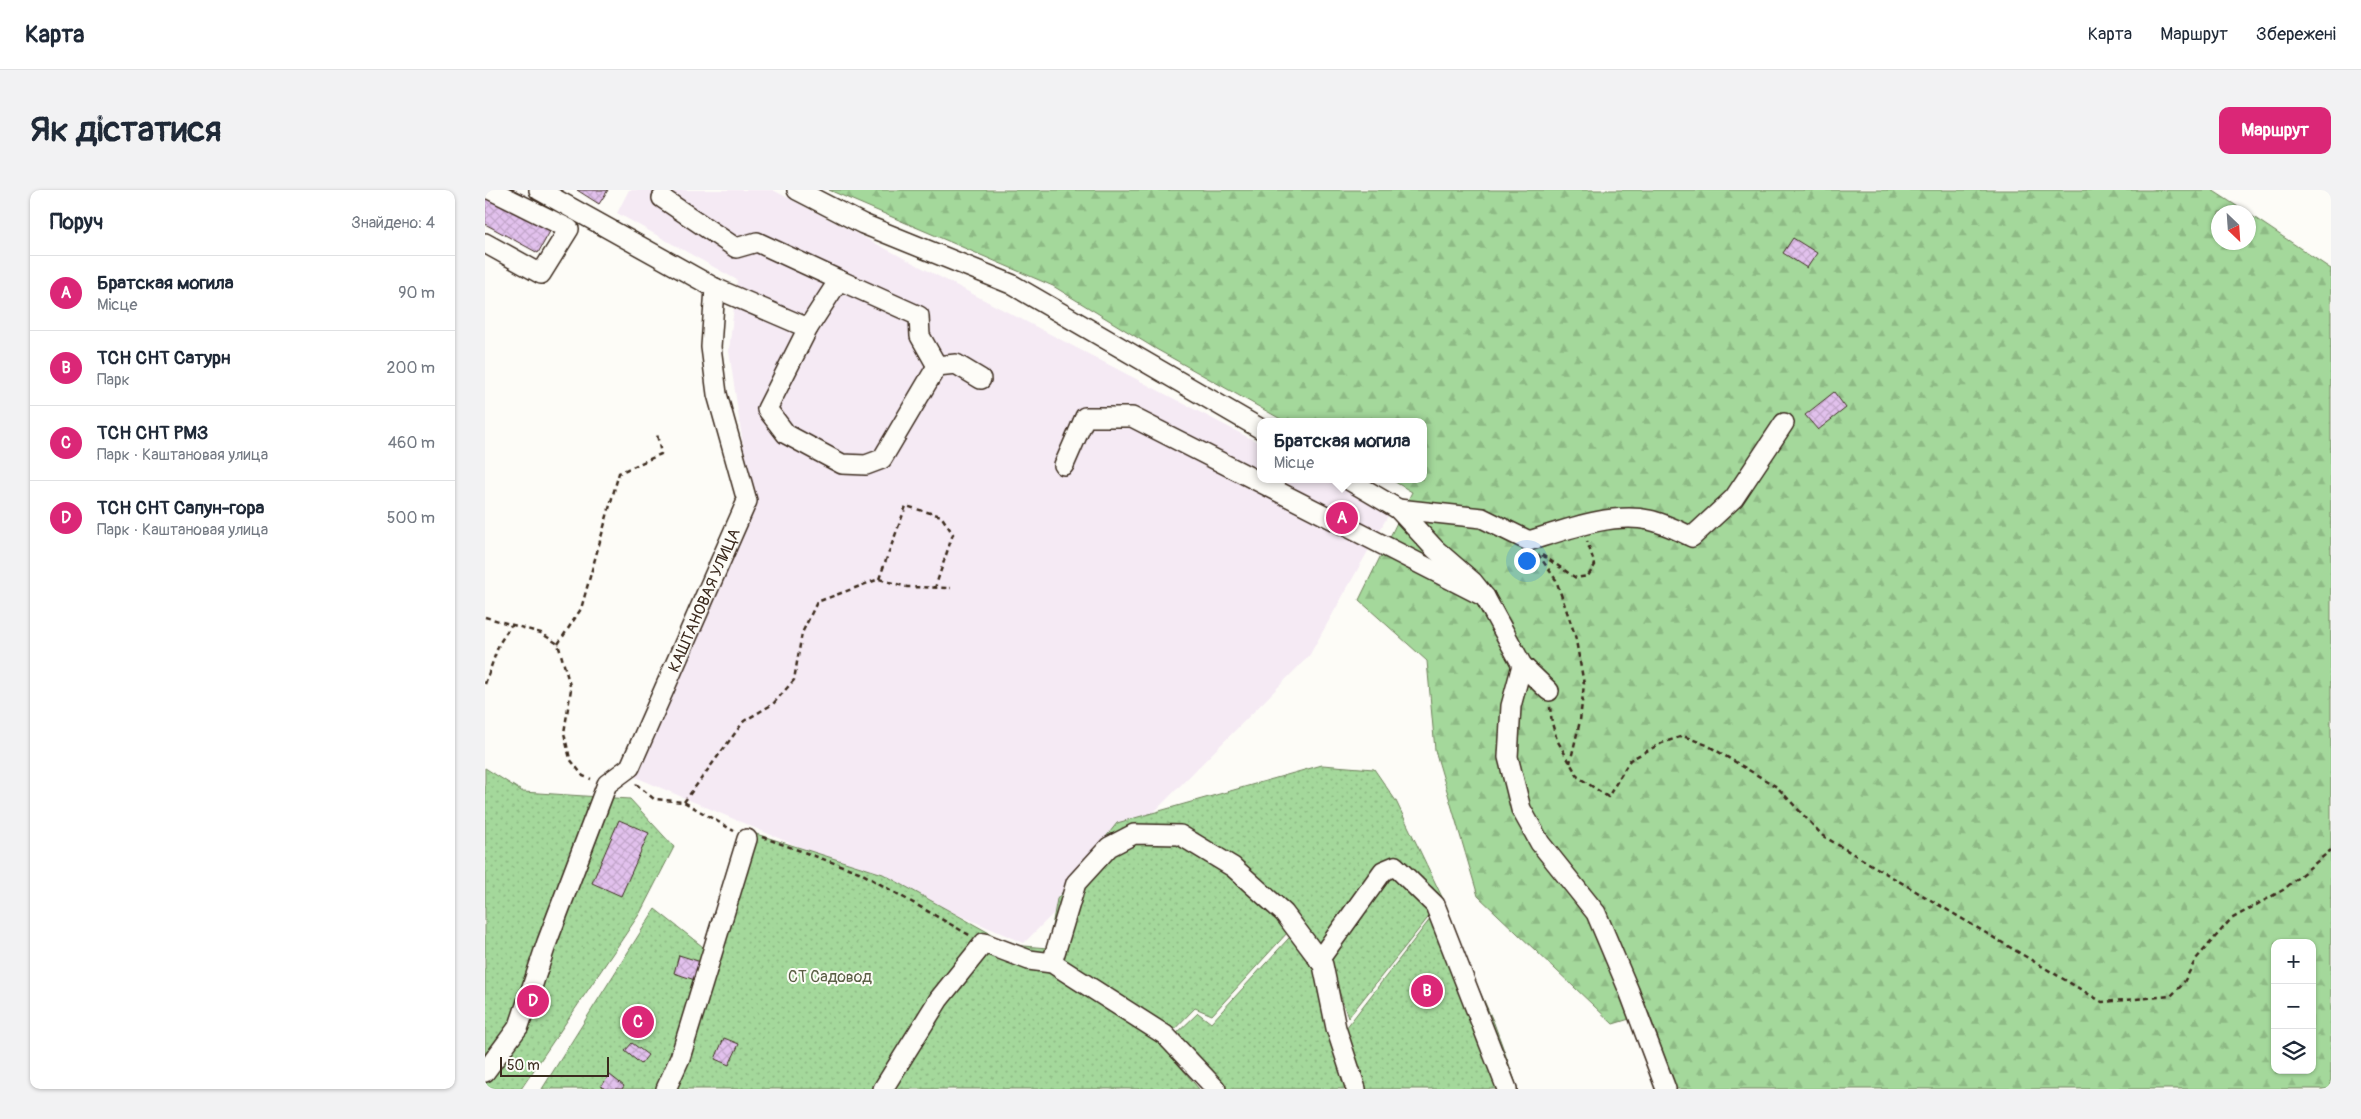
<!DOCTYPE html>
<html lang="uk">
<meta charset="utf-8">
<style>
:root{--surface:#fff;--page:#f2f2f3;--text:#1f2937;--muted:#747a83;--line:#e0e1e3;--accent:#db2777}
body{margin:0;font-family:Pangolin,sans-serif;background:var(--page);color:var(--text)}
.controls{position:absolute;right:15px;bottom:15px;display:grid;overflow:hidden;border-radius:10px;box-shadow:0 1px 4px #0004}
.controls button{width:45px;height:45px;display:grid;place-items:center;padding:0;border:0;border-bottom:1px solid var(--line);background:var(--surface);color:var(--text);font:25px sans-serif}
.compass{position:absolute;left:1726px;top:15px;width:45px;height:45px;border-radius:50%;background:var(--surface);box-shadow:0 1px 4px #0004;rotate:155deg}
.scale{position:absolute;left:15px;bottom:12px;width:109px;box-sizing:border-box;padding-left:5px;border:2px solid #3b2a1e;border-top:0;font-size:14px;line-height:18px;white-space:nowrap;color:#3b2a1e;-webkit-text-stroke:4px #fdfcf7;paint-order:stroke}
.you{position:absolute;left:1041px;top:370px;width:18px;height:18px;margin:-12px;border:4px solid #fff;border-radius:50%;background:#1a73e8;box-shadow:0 0 0 8px #1a73e833}
.badge{display:grid;place-items:center;width:32px;height:32px;border-radius:50%;background:var(--accent);color:#fff;font-size:16px;font-weight:700}
.pin{position:absolute;translate:-50% -50%;border:2px solid #fff;box-shadow:0 1px 5px #0006}
.popup{position:absolute;left:772px;top:228px;width:170px;height:65px;box-sizing:border-box;display:grid;place-content:center;border-radius:10px;background:var(--surface);filter:drop-shadow(0 1px 4px #0005);font-size:16px;white-space:nowrap;color:var(--muted)}
.popup b{font-size:19px;color:var(--text)}
.popup::after{content:'';position:absolute;left:50%;top:100%;margin-left:-10px;border:10px solid transparent;border-top-color:var(--surface)}
.list{margin:0;padding:0;list-style:none}
h2{display:flex;justify-content:space-between;align-items:center;height:65px;margin:0;padding:0 20px;font-size:21px}
h2 small{font-size:16px;font-weight:400;color:var(--muted)}
.list li{display:grid;grid-template-columns:32px 1fr auto;gap:15px;align-items:center;box-sizing:border-box;height:75px;padding:0 20px;border-top:1px solid var(--line)}
.list b{display:block;font-size:19px;white-space:nowrap}
.list p{margin:0;font-size:16px;white-space:nowrap;color:var(--muted)}
.list em{font-size:16px;font-style:normal;color:var(--muted)}
.icon{flex:none;width:28px;height:28px;fill:none;stroke:currentColor;stroke-width:2;stroke-linecap:round;stroke-linejoin:round}
.map{position:relative;flex:none;width:1846px;height:899px;overflow:hidden;border-radius:10px}
header{display:flex;align-items:center;gap:30px;box-sizing:border-box;height:70px;padding:0 25px;background:var(--surface);border-bottom:1px solid var(--line)}
header strong{font-size:24px}
nav{display:flex;gap:28px;margin-inline-start:auto;font-size:18px}
.intro{display:flex;align-items:center;justify-content:space-between;box-sizing:border-box;height:120px;padding:0 30px}
h1{margin:0;font-size:35px}
.button{padding:12px 22px;border-radius:10px;background:var(--accent);color:#fff;font-size:18px;font-weight:700}
main{display:flex;gap:30px;padding:0 30px}
aside{flex:1;background:var(--surface);border-radius:10px;box-shadow:0 1px 4px #0004}
.map>svg:first-child{display:block}
.built{fill:#f5eaf4}
.forest{fill:url(#forest-firs);stroke:#70815c;fill-rule:evenodd}
.garden{fill:url(#garden-dots);stroke:#70815c}
.building{fill:url(#building-cross-hatch);stroke:#3b2a1e}
.lines{fill:none;stroke-linecap:round;stroke-linejoin:round}
.minor-casing{stroke:#3b2a1e;stroke-width:22}
.path{stroke:#3b2a1e;stroke-width:2.5;stroke-dasharray:5 4;stroke-linecap:butt}
.minor{stroke:#fdfcf7;stroke-width:19}
.labels{text-anchor:middle;stroke-width:4;stroke-linejoin:round;paint-order:stroke}
.street-label{font-size:16px;fill:#3b2a1e;stroke:#fdfcf7}
.park-label{font-size:16px;fill:#5a5e44;stroke:#fdfcf7}
</style>
<header>
<strong>Карта</strong>
<nav><a>Карта</a><a>Маршрут</a><a>Збережені</a></nav>
</header>
<div class="intro"><h1>Як дістатися</h1><a class="button">Маршрут</a></div>
<main>
<aside>
<h2>Поруч<small>Знайдено: 4</small></h2>
<ul class="list">
<li><span class="badge">A</span><div><b>Братская могила</b><p>Місце</p></div><em>90 m</em></li>
<li><span class="badge">B</span><div><b>ТСН СНТ Сатурн</b><p>Парк</p></div><em>200 m</em></li>
<li><span class="badge">C</span><div><b>ТСН СНТ РМЗ</b><p>Парк · Каштановая улица</p></div><em>460 m</em></li>
<li><span class="badge">D</span><div><b>ТСН СНТ Сапун-гора</b><p>Парк · Каштановая улица</p></div><em>500 m</em></li>
</ul>
</aside>
<div class="map">
<svg width="1846" height="899" viewBox="0 0 1846 899">
<defs>
<pattern id="forest-firs" width="22" height="20" patternUnits="userSpaceOnUse" patternTransform="scale(1.25)"><rect width="22" height="20" fill="#a4d89b"/><path d="M5 1l3.5 6h-7zM16 11l3.5 6h-7z" fill="#8eba85"/></pattern>
<pattern id="garden-dots" width="8" height="8" patternUnits="userSpaceOnUse" patternTransform="scale(1.25)"><rect width="8" height="8" fill="#a4d89b"/><path d="M2 2h.1M6 6h.1" fill="none" stroke="#8eba85" stroke-width="1.8" stroke-linecap="round"/></pattern>
<pattern id="building-cross-hatch" width="8" height="8" patternUnits="userSpaceOnUse" patternTransform="scale(1.25)"><rect width="8" height="8" fill="#e2c1ed"/><path d="M0 0l8 8M0 8l8-8" fill="none" stroke="#c3a6cb"/></pattern>
</defs>
<rect width="100%" height="100%" fill="#fdfcf7"/>
<filter id="ink" filterUnits="userSpaceOnUse"><feTurbulence type="fractalNoise" baseFrequency=".02" numOctaves="2"/><feDisplacementMap in="SourceGraphic" scale="10" xChannelSelector="R" yChannelSelector="G"/><feConvolveMatrix kernelMatrix="1 2 1 2 8 2 1 2 1" color-interpolation-filters="sRGB"/></filter>
<g filter="url(#ink)">
<path class="built" d="M 144,0 L 288,0 L 776,254 L 776,289 L 843,289 L 905,322 L 824,466 L 539,753 L 148,586 L 267,316 L 244,161 L 252,90 L 132,23 Z"/>
<path class="forest" d="M 344,0 L 1727,0 L 1761,22 L 1734,22 L 1734,52 L 1764,52 L 1764,24 L 1846,79 L 1846,899 L 1191,899 L 1164,823 L 1128,834 L 993,706 L 950,560 L 942,471 L 874,410 L 927,302 L 905,289 L 938,289 L 938,232 L 801,232 L 671,159 L 568,96 ZM 1790,753 L 1827,753 L 1827,880 L 1790,880 Z"/>
<path class="garden" d="M 837,575 L 889,579 L 911,611 L 958,709 L 863,828 L 844,770 L 814,730 L 727,825 L 710,818 L 678,851 L 688,868 L 714,899 L 191,899 L 268,643 L 398,684 L 526,755 L 563,758 L 572,709 L 632,633 Z
M 0,578 L 38,602 L 145,609 L 189,657 L 155,723 L 36,899 L 0,899 Z
M 956,715 L 1009,833 L 1033,899 L 735,899 L 688,847 L 713,823 L 726,833 L 814,737 L 858,842 Z
M 170,719 L 227,764 L 185,899 L 57,899 Z"/>
<path class="building" d="M 0,0 L 68,36 L 53,63 L 0,34 Z
M 92,0 L 123,0 L 114,14 Z
M 1308,48 L 1332,63 L 1322,78 L 1298,63 Z
M 1349,202 L 1361,218 L 1333,240 L 1320,225 Z
M 134,630 L 164,643 L 136,706 L 107,693 Z
M 194,765 L 219,773 L 213,791 L 189,783 Z
M 239,848 L 254,854 L 244,875 L 230,869 Z
M 147,853 L 163,865 L 156,874 L 140,861 Z
M 125,885 L 139,896 L 137,899 L 120,899 L 116,896 Z"/>
<g class="lines">
<g class="minor-casing">
<g id="minor">
<path d="M 54,0 L 230,98 L 323,138 L 354,90 L 272,52 L 251,58 L 177,8"/>
<path d="M 312,0 L 378,34 L 526,94 L 776,239"/>
<path d="M 0,53 L 56,84 L 84,39 L 6,0"/>
<path d="M 354,90 L 434,126 L 435,146 L 452,176 L 471,174 L 496,189"/>
<path d="M 323,138 L 282,219 L 301,244 L 357,274 L 381,275 L 397,269 L 452,176"/>
<path d="M 579,275 L 600,227 L 647,227 L 1000,407"/>
<path d="M 862,289 L 913,319 L 950,359 L 988,392 L 1000,407 L 1037,475 L 1064,501"/>
<path d="M 913,319 L 997,328 L 1044,351 C 1080,340 1127,322 1164,330 C 1179,333 1194,341 1207,347 L 1249,308 L 1299,233"/>
<path d="M 1037,475 L 1026,516 L 1023,567 L 1036,619 L 1055,653 L 1111,723 L 1144,801 L 1181,899"/>
<path d="M 834,770 L 898,681 L 910,676 L 950,715 L 1022,899"/>
<path d="M 567,773 L 591,693 L 624,657 L 649,644 L 695,645 L 748,677 L 799,723 L 838,775 L 851,838 L 871,899"/>
<path id="s1" d="M 0,882 L 34,836 L 62,752 L 122,594 L 145,577 L 262,311 L 232,204 L 226,157 L 230,98"/>
<path d="M 181,899 L 195,868 L 262,649"/>
<path d="M 398,899 L 454,809 L 499,753 L 544,770 L 567,773 L 680,845 L 731,899"/>
</g>
</g>
<path class="path" d="M 1053,364 L 1071,390 L 1090,445 L 1099,494 L 1095,531 L 1085,573
M 1057,365 L 1091,388 L 1103,386 L 1110,375 L 1102,351
M 394,389 L 421,316 L 456,326 L 468,344 L 450,398
M 0,427 L 56,443 L 73,454 L 86,499 L 79,543 L 85,569 L 98,586 L 106,589
M 73,454 L 96,419 L 134,283 L 176,264 L 172,244
M 0,494 L 14,454 L 26,435
M 1065,517 L 1067,533 L 1072,550 L 1093,587 L 1123,607 L 1145,570 L 1177,553 L 1198,546 L 1222,555 L 1292,597 L 1338,646 L 1617,812 L 1686,806 L 1698,794 L 1711,769 L 1746,729 L 1798,700 L 1846,660
M 151,594 L 169,609 L 199,612 L 249,641
M 199,612 L 259,531 L 288,514 L 309,490 L 317,443 L 332,412 L 394,389 L 422,397 L 466,398
M 277,647 L 374,682 L 486,746"/>
<use href="#minor" class="minor"/>
</g>
</g>
<g class="labels">
<g class="street-label">
<text dy="6" stroke="none"><textPath href="#s1" startOffset="526">КАШТАНОВАЯ УЛИЦА</textPath></text>
</g>
<g class="park-label">
<text x="345" y="792">СТ Садовод</text>
</g>
</g>
</svg>
<div class="controls">
<button>+</button>
<button>−</button>
<button><svg class="icon" aria-label="layers" viewBox="0 0 24 24"><path d="M12 4l9 5-9 5-9-5zM3 14l9 5 9-5"/></svg></button>
</div>
<svg class="compass" viewBox="-18 -18 36 36"><path d="M0-13l5 13h-10z" fill="#e53935"/><path d="M0 13l5-13h-10z" fill="#747a83"/></svg>
<div class="scale">50 m</div>
<div class="you"></div>
<div class="pin badge" style="left:857px;top:328px">A</div>
<div class="popup"><b>Братская могила</b>Місце</div>
<div class="pin badge" style="left:942px;top:801px">B</div>
<div class="pin badge" style="left:153px;top:832px">C</div>
<div class="pin badge" style="left:48px;top:811px">D</div>
</div>
</main>
